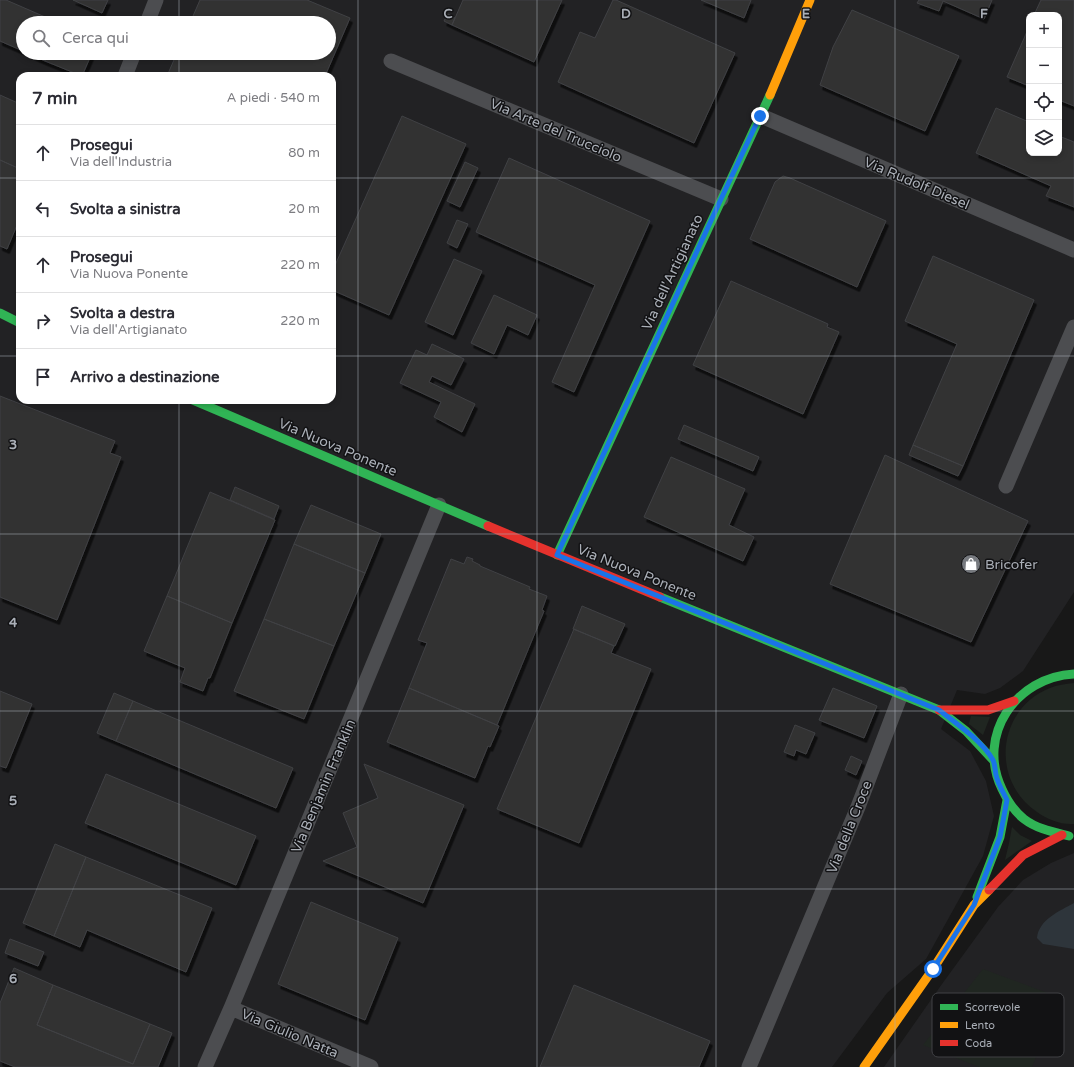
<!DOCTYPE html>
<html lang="it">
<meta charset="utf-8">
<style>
:root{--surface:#fff;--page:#f7f7f7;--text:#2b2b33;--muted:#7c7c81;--line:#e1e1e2}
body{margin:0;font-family:"Varela Round",sans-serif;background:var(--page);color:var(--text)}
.controls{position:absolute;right:12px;top:12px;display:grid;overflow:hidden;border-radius:8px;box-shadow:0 2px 6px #0003}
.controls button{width:36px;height:36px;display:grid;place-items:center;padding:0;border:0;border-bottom:1px solid var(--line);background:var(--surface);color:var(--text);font:20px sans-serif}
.stop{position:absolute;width:12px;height:12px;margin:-9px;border:3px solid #1a73e8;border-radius:50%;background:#fff}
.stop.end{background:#1a73e8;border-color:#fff;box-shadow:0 1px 4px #0008}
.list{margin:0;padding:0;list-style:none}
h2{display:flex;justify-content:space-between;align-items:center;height:52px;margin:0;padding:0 16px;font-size:17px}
h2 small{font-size:13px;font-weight:400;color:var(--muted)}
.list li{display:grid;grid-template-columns:26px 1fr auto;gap:12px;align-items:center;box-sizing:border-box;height:56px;padding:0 16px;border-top:1px solid var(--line)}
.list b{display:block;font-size:15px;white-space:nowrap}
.list p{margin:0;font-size:13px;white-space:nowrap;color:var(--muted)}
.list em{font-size:13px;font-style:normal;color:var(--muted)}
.icon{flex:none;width:22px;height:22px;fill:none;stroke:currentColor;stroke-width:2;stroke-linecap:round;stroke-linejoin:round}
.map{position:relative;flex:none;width:1074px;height:1067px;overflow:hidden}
.search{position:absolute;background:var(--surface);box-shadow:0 2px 6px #0003;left:16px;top:16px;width:320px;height:44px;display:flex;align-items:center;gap:10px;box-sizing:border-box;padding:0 14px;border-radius:22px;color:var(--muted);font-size:15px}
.panel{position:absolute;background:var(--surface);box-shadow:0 2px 6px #0003;left:16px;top:72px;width:320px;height:332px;border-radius:12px}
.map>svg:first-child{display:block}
.built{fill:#222224;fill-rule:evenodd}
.green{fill:#202621}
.water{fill:#2e353b}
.building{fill:#313132;stroke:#404144;filter:url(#shadow)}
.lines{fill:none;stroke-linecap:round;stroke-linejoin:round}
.street{stroke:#4c4d50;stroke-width:15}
.fast{stroke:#30b455;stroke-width:9}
.slow{stroke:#ff9f0a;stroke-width:9}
.jam{stroke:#e5322d;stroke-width:9}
.route{stroke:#1a73e8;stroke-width:5}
.grid{fill:none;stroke:#aaafb7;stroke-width:1;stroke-opacity:0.55}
.labels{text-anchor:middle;stroke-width:3;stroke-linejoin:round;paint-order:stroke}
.street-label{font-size:14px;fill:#aaafb7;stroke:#121214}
.poi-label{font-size:14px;fill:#aaafb7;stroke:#121214;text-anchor:start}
.key{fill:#121214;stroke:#404145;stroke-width:1}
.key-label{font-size:11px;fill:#aaafb7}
.grid-label{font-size:13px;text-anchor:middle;font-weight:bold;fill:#aaafb7;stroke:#121214;stroke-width:3;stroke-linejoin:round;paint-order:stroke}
</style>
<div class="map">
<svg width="1074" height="1067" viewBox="0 0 1074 1067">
<defs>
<filter id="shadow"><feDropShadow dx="2.5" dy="4.5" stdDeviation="0" flood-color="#0009"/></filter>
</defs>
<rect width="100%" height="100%" fill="#181818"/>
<path class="built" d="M 0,0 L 1074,0 L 1074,592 L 1023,671 L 1000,688 L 985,694 L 957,690 L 941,729 L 970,751 L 986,781 L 994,816 L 983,856 L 926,959 L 887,993 L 832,1067 L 0,1067 ZM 1029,15 L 1059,15 L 1059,153 L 1029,153 ZM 23,23 L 329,23 L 329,53 L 23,53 ZM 20,76 L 332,76 L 332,400 L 20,400 Z
M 1074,853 L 1074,1067 L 884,1067 L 942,984 L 998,907 L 1023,880 L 1051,863 Z"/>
<path class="green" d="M 1074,683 L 1074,824 C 1061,825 1047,819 1037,812 C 990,780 997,709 1050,688 C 1057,685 1066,684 1074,683 Z
M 971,716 L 990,717 L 983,735 L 969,724 Z
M 1012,827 L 1020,835 L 1032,841 L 1005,860 L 1009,843 Z
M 983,969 L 1061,998 L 1032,1067 L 979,1067 L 923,1045 Z"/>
<path class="water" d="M 1074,903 L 1074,949 L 1043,944 L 1037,938 C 1039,919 1060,911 1074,903 Z"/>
<path class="building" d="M 0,0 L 6,0 L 59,23 L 23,23 L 23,51 L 0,41 Z
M 73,0 L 108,0 L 102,13 Z
M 200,0 L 307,0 L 350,18 L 325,76 L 167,76 L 177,53 L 329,53 L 329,23 L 190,23 Z
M 463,0 L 562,0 L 534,62 L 452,25 Z
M 613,0 L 616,0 L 735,53 L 694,143 L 558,82 L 580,32 L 595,38 Z
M 701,0 L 751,0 L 744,18 Z
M 919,0 L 992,0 L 984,19 L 943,1 L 939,11 L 917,3 Z
M 1041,0 L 1074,0 L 1074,106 L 1059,100 L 1059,15 L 1034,15 Z
M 852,10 L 959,56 L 925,131 L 820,85 L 833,47 Z
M 448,14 L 455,18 L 452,25 L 444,21 Z
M 1029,27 L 1029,86 L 1007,77 Z
M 27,53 L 48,53 L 45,61 Z
M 48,53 L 92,53 L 82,76 L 45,61 Z
M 0,95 L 20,104 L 20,169 L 0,160 Z
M 996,108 L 1029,122 L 1029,153 L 1059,153 L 1059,136 L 1074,142 L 1074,207 L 1046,196 L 1051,186 L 976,153 Z
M 402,116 L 466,144 L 389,315 L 332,290 L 332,272 Z
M 509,158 L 650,221 L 574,392 L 552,382 L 595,285 L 476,232 Z
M 0,160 L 20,169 L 20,218 L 7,249 L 0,246 Z
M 465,162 L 478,168 L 460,207 L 447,201 Z
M 783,176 L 790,178 L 886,221 L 857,287 L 750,239 L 775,182 Z
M 457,220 L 468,224 L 457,248 L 447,243 Z
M 933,256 L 1034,300 L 963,466 L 913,445 L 957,344 L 905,321 Z
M 454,259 L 482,271 L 453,335 L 425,322 Z
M 731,281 L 828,324 L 827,327 L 839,332 L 803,414 L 693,365 Z
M 494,295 L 537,315 L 528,335 L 507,325 L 494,354 L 471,343 Z
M 432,344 L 464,359 L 451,385 L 432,376 L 429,382 L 475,404 L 462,432 L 434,417 L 441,402 L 400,383 L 416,350 L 427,355 Z
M 0,396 L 115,441 L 110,453 L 121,457 L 57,620 L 0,597 Z
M 684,425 L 759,457 L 753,471 L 678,439 Z
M 913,445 L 963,466 L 958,476 L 909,455 Z
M 885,455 L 1028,521 L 971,642 L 830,584 Z
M 671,457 L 745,489 L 729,525 L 754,537 L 743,561 L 644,517 Z
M 235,487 L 279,506 L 274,519 L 230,500 Z
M 210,492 L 275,520 L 232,623 L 167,596 Z
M 311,505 L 381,534 L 365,573 L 294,544 Z
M 294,544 L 365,573 L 334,646 L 264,619 Z
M 467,557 L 473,559 L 472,561 L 480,565 L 480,566 L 530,587 L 529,589 L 547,596 L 542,610 L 544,611 L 497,725 L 409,688 L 427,643 L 418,640 L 451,559 L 464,564 Z
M 167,596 L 232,623 L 210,678 L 208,678 L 203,691 L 180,682 L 185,668 L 144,651 Z
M 582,606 L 625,624 L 615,646 L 573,629 Z
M 264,619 L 334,646 L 304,719 L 234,691 Z
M 574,629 L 614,646 L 611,653 L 651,669 L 579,843 L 497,809 Z
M 409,688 L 499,726 L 490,747 L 488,746 L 475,778 L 387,742 Z
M 833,688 L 877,706 L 864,738 L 819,720 Z
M 0,691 L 32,704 L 6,768 L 0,766 Z
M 114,693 L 133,701 L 116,741 L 97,733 Z
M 133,701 L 293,768 L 276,808 L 116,741 Z
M 795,725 L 815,733 L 806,754 L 796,750 L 794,756 L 784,752 Z
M 851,756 L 862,761 L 856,775 L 845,770 Z
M 364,764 L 464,805 L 423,903 L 323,861 L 357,847 L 343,813 L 378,798 Z
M 106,774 L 256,836 L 236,885 L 85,823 Z
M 55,844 L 86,857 L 54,936 L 23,923 Z
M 86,857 L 212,908 L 186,972 L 87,930 L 80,947 L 54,936 Z
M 311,902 L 398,938 L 365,1020 L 278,984 Z
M 10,939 L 44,952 L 38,966 L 5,953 Z
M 14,968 L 53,985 L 37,1025 L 133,1064 L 150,1024 L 172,1033 L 158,1067 L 15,1067 L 0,1061 L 0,1003 Z
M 53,985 L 150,1024 L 133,1064 L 37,1025 Z
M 574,985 L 710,1041 L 699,1067 L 540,1067 Z"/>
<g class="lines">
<path class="street" d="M 147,23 L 156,0
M 391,61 L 721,199
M 125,76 L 134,53
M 761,116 L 1074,250
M 1006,486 L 1074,327
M 231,1008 L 371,1067
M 205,1067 L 231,1008 L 439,505
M 749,1067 L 858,807 L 901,694"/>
<path class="fast" d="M 0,313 L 20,323
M 193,400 L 488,526
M 557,555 L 770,95
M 660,597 L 939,710 L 966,731 L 994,761
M 1069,836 C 1053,832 1037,829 1024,819 C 1014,811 1007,800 1002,789 C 976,735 1016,677 1074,674
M 977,897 L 1000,837 L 1007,800"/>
<path class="slow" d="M 770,95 L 810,0
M 864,1067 L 933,969 L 974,905 L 989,890"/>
<path class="jam" d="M 488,526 L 660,597
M 939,710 L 988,710 L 1014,701
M 989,890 L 1023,855 L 1062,835"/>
</g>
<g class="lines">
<path class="route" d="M 760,116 L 721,199 L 557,555 L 939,710 C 956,723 982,741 993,760 C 995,764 995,770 996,775 C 998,784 1003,792 1007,800 L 1000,837 L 974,905 L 933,969"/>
</g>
<path class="grid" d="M 179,0 L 179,23M 358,0 L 358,1067M 537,0 L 537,1067M 716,0 L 716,1067M 895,0 L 895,1067M 179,53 L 179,76M 0,178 L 20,178M 332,178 L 1074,178M 0,356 L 20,356M 332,356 L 1074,356M 179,400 L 179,1067M 0,534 L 1074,534M 0,711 L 1074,711M 0,889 L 1074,889"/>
<defs>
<g id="shop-disc" transform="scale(1)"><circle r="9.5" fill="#777a7f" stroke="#121214"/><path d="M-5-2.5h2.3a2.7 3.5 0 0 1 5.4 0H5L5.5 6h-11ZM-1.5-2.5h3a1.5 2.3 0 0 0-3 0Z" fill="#fff"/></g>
</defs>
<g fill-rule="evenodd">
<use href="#shop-disc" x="971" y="564"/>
</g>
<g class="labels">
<g class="street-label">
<text transform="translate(556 130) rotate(23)" y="5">Via Arte del Trucciolo</text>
<text transform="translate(917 183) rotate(23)" y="5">Via Rudolf Diesel</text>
<text transform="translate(672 272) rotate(-65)" y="5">Via dell'Artigianato</text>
<text transform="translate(338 447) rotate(23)" y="5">Via Nuova Ponente</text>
<text transform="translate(637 572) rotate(22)" y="5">Via Nuova Ponente</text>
<text transform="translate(323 786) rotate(-67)" y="5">Via Benjamin Franklin</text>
<text transform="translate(849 827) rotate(-68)" y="5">Via della Croce</text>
<text transform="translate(290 1033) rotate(23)" y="5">Via Giulio Natta</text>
</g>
<g class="poi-label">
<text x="985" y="569">Bricofer</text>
</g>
</g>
<rect x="932" y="993" width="132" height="64" rx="6" class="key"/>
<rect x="940" y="1004" width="18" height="6" fill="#30b455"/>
<rect x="940" y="1022" width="18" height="6" fill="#ff9f0a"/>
<rect x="940" y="1040" width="18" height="6" fill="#e5322d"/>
<g class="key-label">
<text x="965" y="1011">Scorrevole</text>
<text x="965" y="1029">Lento</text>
<text x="965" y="1047">Coda</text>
</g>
<g class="grid-label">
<text x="448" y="18">C</text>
<text x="626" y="18">D</text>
<text x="806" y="18">E</text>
<text x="984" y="18">F</text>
<text x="13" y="449">3</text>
<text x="13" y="627">4</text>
<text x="13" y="805">5</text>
<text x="13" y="983">6</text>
</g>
</svg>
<div class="controls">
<button>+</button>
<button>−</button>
<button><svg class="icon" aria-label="locate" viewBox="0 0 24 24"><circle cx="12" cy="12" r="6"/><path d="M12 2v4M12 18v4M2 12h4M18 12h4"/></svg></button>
<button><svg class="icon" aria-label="layers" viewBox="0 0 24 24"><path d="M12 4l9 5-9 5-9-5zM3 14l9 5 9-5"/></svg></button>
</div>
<div class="stop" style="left:933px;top:969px"></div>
<div class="stop end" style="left:760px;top:116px"></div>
<div class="search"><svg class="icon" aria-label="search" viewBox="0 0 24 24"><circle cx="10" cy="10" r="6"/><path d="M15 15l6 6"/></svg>Cerca qui</div>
<section class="panel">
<h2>7 min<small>A piedi · 540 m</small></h2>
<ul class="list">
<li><svg class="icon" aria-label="ahead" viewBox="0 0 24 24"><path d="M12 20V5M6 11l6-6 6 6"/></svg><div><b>Prosegui</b><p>Via dell'Industria</p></div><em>80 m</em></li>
<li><svg class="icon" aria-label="left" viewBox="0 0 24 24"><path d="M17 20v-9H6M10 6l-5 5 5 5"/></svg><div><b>Svolta a sinistra</b></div><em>20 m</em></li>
<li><svg class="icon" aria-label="ahead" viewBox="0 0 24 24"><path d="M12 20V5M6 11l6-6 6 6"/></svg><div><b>Prosegui</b><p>Via Nuova Ponente</p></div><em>220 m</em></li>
<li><svg class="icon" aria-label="right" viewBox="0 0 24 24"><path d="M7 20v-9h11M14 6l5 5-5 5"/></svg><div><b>Svolta a destra</b><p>Via dell'Artigianato</p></div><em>220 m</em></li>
<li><svg class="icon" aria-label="arrive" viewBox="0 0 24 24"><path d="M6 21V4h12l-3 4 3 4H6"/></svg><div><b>Arrivo a destinazione</b></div></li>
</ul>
</section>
</div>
